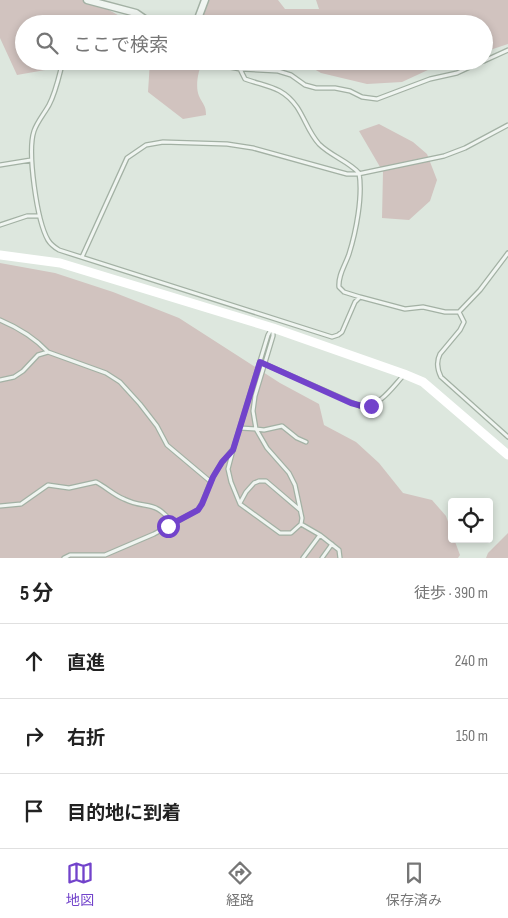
<!DOCTYPE html>
<html lang="ja">
<meta charset="utf-8">
<style>
:root{--surface:#fff;--page:#f2f2f2;--text:#222;--muted:#767676;--line:#e0e0e0;--accent:#7243cb}
body{margin:0;font-family:"Sofia Sans Condensed","Noto Sans JP",sans-serif;background:var(--page);color:var(--text)}
.controls{position:absolute;right:15px;bottom:15px;display:grid;overflow:hidden;border-radius:5px;box-shadow:0 2px 8px #0003}
.controls button{width:45px;height:45px;display:grid;place-items:center;padding:0;border:0;border-bottom:1px solid var(--line);background:var(--surface);color:var(--text);font:25px sans-serif}
.stop{position:absolute;width:15px;height:15px;margin:-11px;border:4px solid #7243cb;border-radius:50%;background:#fff}
.stop.end{background:#7243cb;border-color:#fff;box-shadow:0 1px 5px #0008}
.list{margin:0;padding:0;list-style:none}
h2{display:flex;justify-content:space-between;align-items:center;height:65px;margin:0;padding:0 20px;font-size:21px}
h2 small{font-size:16px;font-weight:400;color:var(--muted)}
.list li{display:grid;grid-template-columns:32px 1fr auto;gap:15px;align-items:center;box-sizing:border-box;height:75px;padding:0 20px;border-top:1px solid var(--line)}
.list b{display:block;font-size:19px;white-space:nowrap}
.list em{font-size:16px;font-style:normal;color:var(--muted)}
.icon{flex:none;width:28px;height:28px;fill:none;stroke:currentColor;stroke-width:2;stroke-linecap:round;stroke-linejoin:round}
.map{position:relative;flex:none;width:508px;height:558px;overflow:hidden}
.search{position:absolute;background:var(--surface);box-shadow:0 2px 8px #0003;left:15px;right:15px;top:15px;height:55px;display:flex;align-items:center;gap:12px;box-sizing:border-box;padding:0 18px;border-radius:28px;color:var(--muted);font-size:19px}
.sheet{height:290px;background:var(--surface)}
nav{display:flex;justify-content:space-around;align-items:center;box-sizing:border-box;height:70px;border-top:1px solid var(--line);background:var(--surface);font-size:14px;color:var(--muted)}
nav a{display:grid;justify-items:center;gap:2px}
nav .on{color:var(--accent)}
.map>svg:first-child{display:block}
.green{fill:#d1c3bf}
.lines{fill:none;stroke-linecap:round;stroke-linejoin:round}
.lane-casing{stroke:#a3b1a4;stroke-width:5.5}
.street-casing{stroke:#a3b1a4;stroke-width:9}
.lane{stroke:#f0f5f1;stroke-width:3}
.street{stroke:#f0f5f1;stroke-width:6}
.secondary{stroke:#fff;stroke-width:9}
.route{stroke:#7243cb;stroke-width:6}
</style>
<div class="map">
<svg width="508" height="558" viewBox="0 0 508 558">
<rect width="100%" height="100%" fill="#dde7de"/>
<path class="green" d="M 0,0 L 82,0 L 98,4 L 134,24 L 104,24 L 73,15 L 68,24 L 24,24 L 24,61 L 49,61 L 45,70 L 17,75 L 0,38 Z
M 202,0 L 278,0 L 285,9 L 319,9 L 316,0 L 508,0 L 508,44 L 484,52 L 484,24 L 195,24 Z
M 150,61 L 203,61 C 198,70 195,87 199,96 C 203,105 206,105 206,115 L 183,119 L 148,92 Z
M 289,61 L 451,61 L 443,63 L 402,82 L 367,84 L 321,73 L 309,66 Z
M 379,124 L 413,142 L 427,154 L 437,180 L 430,201 L 409,220 L 382,218 L 383,172 L 359,131 Z
M 0,263 L 55,273 L 113,292 L 179,318 L 280,383 L 319,404 L 324,425 L 356,442 L 379,463 L 403,493 L 432,500 L 446,516 L 452,533 L 452,539 L 454,539 L 460,555 L 458,558 L 0,558 Z
M 508,533 L 508,558 L 486,558 L 488,553 Z"/>
<g class="lines">
<g class="lane-casing">
<path id="lane" d="M 76,24 L 88,19 L 116,24
M 63,61 C 59,76 56,92 49,105 C 44,114 37,122 34,131 C 27,152 37,221 48,240 C 51,245 54,247 59,250 L 332,337 L 338,335 L 342,332 L 355,302 L 360,297 L 405,309 L 423,307 L 445,312 L 459,312 L 480,290 L 508,253
M 198,61 L 240,69 L 278,71 L 291,75 L 305,85 L 316,88 L 335,88 L 350,91 L 362,97 L 377,99 L 430,79 L 457,73 L 483,61
M 484,61 L 508,50
M 240,69 L 245,79 C 267,87 282,86 297,107 C 305,119 309,133 319,144 C 331,156 348,161 359,173 C 363,196 356,232 349,254 C 345,266 338,275 339,287 L 344,292 L 360,297
M 0,165 L 31,160
M 0,225 L 27,216 L 39,216
M 82,257 L 127,158 L 146,145 L 163,142 L 227,144 L 253,148 L 336,171 L 347,174 L 358,174 L 444,156 L 465,148 L 508,125
M 459,312 L 464,322 L 460,330 L 440,354 C 436,362 437,369 441,377 L 508,437
M 0,320 C 19,328 34,337 48,352
M 273,328 L 273,336 L 255,396 L 253,411 L 256,429 L 264,430 L 282,426 L 297,438 L 306,442
M 260,362 L 362,407 C 381,405 391,389 403,376
M 0,380 L 14,377 L 23,371 L 38,355 L 48,352 L 106,373 L 120,382 L 140,404 L 157,426 L 167,445 L 211,482
M 240,428 L 256,429 L 267,448 L 289,473 L 295,485 L 302,518 L 301,524 L 291,533 L 280,533 L 240,504 L 231,482 L 228,469 L 233,450 L 268,335 L 272,328
M 240,503 L 246,492 L 254,483 L 259,481 L 266,481 L 300,510
M 0,506 L 21,504 L 48,485 L 69,488 L 96,482 C 106,487 114,495 124,499 C 146,510 155,499 172,523
M 301,524 L 320,535 L 339,550 L 340,558
M 64,558 L 70,555 L 105,555 L 154,534 L 198,510 C 205,500 207,488 213,477 C 218,467 225,459 232,450
M 303,558 L 320,535
M 322,558 L 332,544"/>
</g>
<g class="street-casing">
<path id="street" d="M 87,0 L 136,13 L 152,24
M 196,24 L 205,0"/>
</g>
<use href="#lane" class="lane"/>
<use href="#street" class="street"/>
<path class="secondary" d="M 0,255 L 60,263 L 273,328 L 404,374 L 423,382 L 508,455"/>
</g>
<g class="lines">
<path class="route" d="M 168,526 L 198,510 L 202,504 L 213,477 L 222,462 L 233,450 L 260,362 L 351,403 L 362,406 L 371,406"/>
</g>
</svg>
<div class="controls">
<button><svg class="icon" aria-label="locate" viewBox="0 0 24 24"><circle cx="12" cy="12" r="6"/><path d="M12 2v4M12 18v4M2 12h4M18 12h4"/></svg></button>
</div>
<div class="stop" style="left:168px;top:526px"></div>
<div class="stop end" style="left:371px;top:406px"></div>
<div class="search"><svg class="icon" aria-label="search" viewBox="0 0 24 24"><circle cx="10" cy="10" r="6"/><path d="M15 15l6 6"/></svg>ここで検索</div>
</div>
<section class="sheet">
<h2>5 分<small>徒歩 · 390 m</small></h2>
<ul class="list">
<li><svg class="icon" aria-label="ahead" viewBox="0 0 24 24"><path d="M12 20V5M6 11l6-6 6 6"/></svg><div><b>直進</b></div><em>240 m</em></li>
<li><svg class="icon" aria-label="right" viewBox="0 0 24 24"><path d="M7 20v-9h11M14 6l5 5-5 5"/></svg><div><b>右折</b></div><em>150 m</em></li>
<li><svg class="icon" aria-label="arrive" viewBox="0 0 24 24"><path d="M6 21V4h12l-3 4 3 4H6"/></svg><div><b>目的地に到着</b></div></li>
</ul>
</section>
<nav>
<a class="on"><svg class="icon" aria-label="map" viewBox="0 0 24 24"><path d="M3 6l6-2 6 2 6-2v14l-6 2-6-2-6 2zM9 4v14M15 6v14"/></svg>地図</a>
<a><svg class="icon" aria-label="directions" viewBox="0 0 24 24"><path d="M12 3l9 9-9 9-9-9zM9 14v-3h6M13 9l2 2-2 2"/></svg>経路</a>
<a><svg class="icon" aria-label="saved" viewBox="0 0 24 24"><path d="M7 4h10v16l-5-4-5 4z"/></svg>保存済み</a>
</nav>
